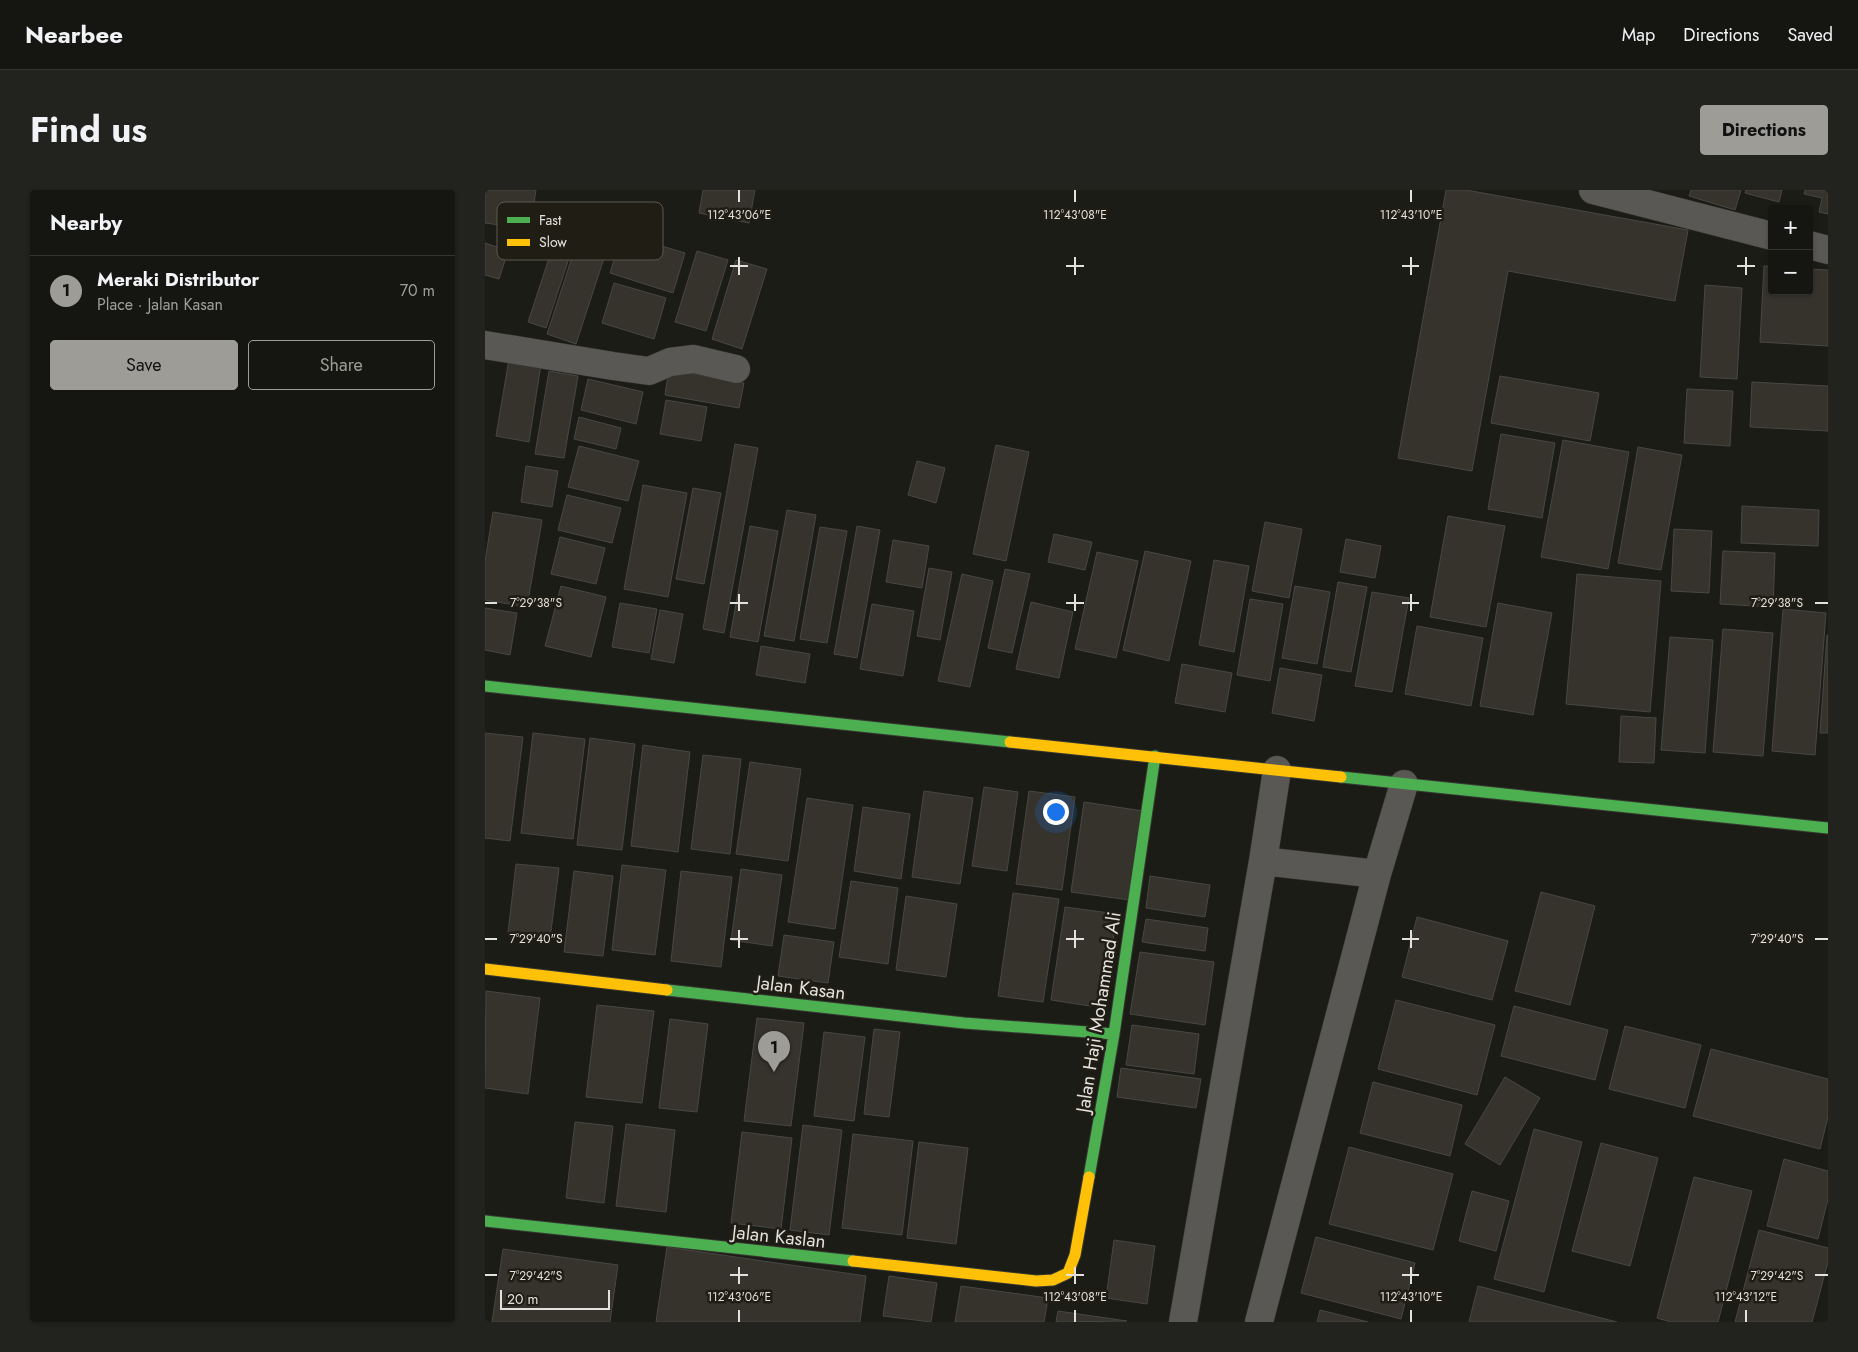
<!DOCTYPE html>
<meta charset="utf-8">
<style>
:root{--surface:#151511;--page:#22221f;--text:#f1f3f6;--muted:#9d9f9f;--line:#343431;--accent:#9d9c97}
body{margin:0;font-family:Jost,sans-serif;background:var(--page);color:var(--text)}
.controls{position:absolute;right:15px;top:15px;display:grid;overflow:hidden;border-radius:5px;box-shadow:0 1px 4px #0004}
.controls button{width:45px;height:45px;display:grid;place-items:center;padding:0;border:0;border-bottom:1px solid var(--line);background:var(--surface);color:var(--text);font:25px sans-serif}
.scale{position:absolute;left:15px;bottom:12px;width:110px;box-sizing:border-box;padding-left:5px;border:2px solid #e3e1dc;border-top:0;font-size:14px;line-height:18px;white-space:nowrap;color:#e3e1dc;-webkit-text-stroke:4px #1f1d14;paint-order:stroke}
.you{position:absolute;left:570px;top:621px;width:18px;height:18px;margin:-12px;border:4px solid #fff;border-radius:50%;background:#1a73e8;box-shadow:0 0 0 8px #1a73e833}
.badge{display:grid;place-items:center;width:32px;height:32px;border-radius:50%;background:var(--accent);color:#111;font-size:16px;font-weight:700}
.pin{position:absolute;translate:-50% -41px;filter:drop-shadow(0 1px 2px #0008)}
.pin::after{content:'';position:absolute;top:26px;width:18px;height:15px;background:inherit;clip-path:polygon(0 0,100% 0,50% 100%)}
.list{margin:0;padding:0;list-style:none}
h2{display:flex;justify-content:space-between;align-items:center;height:65px;margin:0;padding:0 20px;font-size:21px}
h2 small{font-size:16px;font-weight:400;color:var(--muted)}
.list li{display:grid;grid-template-columns:32px 1fr auto;gap:15px;align-items:center;box-sizing:border-box;height:70px;padding:0 20px;border-top:1px solid var(--line)}
.list b{display:block;font-size:19px;white-space:nowrap}
.list p{margin:0;font-size:16px;white-space:nowrap;color:var(--muted)}
.list em{font-size:16px;font-style:normal;color:var(--muted)}
.actions{display:flex;gap:10px;padding:15px 20px}
.actions a{flex:1;padding:11px 0;border:1px solid var(--accent);border-radius:5px;text-align:center;font-size:18px;color:var(--accent)}
.actions .main{background:var(--accent);color:#111}
.map{position:relative;flex:none;width:1343px;height:1132px;overflow:hidden;border-radius:5px}
header{display:flex;align-items:center;gap:30px;box-sizing:border-box;height:70px;padding:0 25px;background:var(--surface);border-bottom:1px solid var(--line)}
header strong{font-size:24px}
nav{display:flex;gap:28px;margin-inline-start:auto;font-size:18px}
.intro{display:flex;align-items:center;justify-content:space-between;box-sizing:border-box;height:120px;padding:0 30px}
h1{margin:0;font-size:35px}
.button{padding:12px 22px;border-radius:5px;background:var(--accent);color:#111;font-size:18px;font-weight:700}
main{display:flex;gap:30px;padding:0 30px}
aside{flex:1;background:var(--surface);border-radius:5px;box-shadow:0 1px 4px #0004}
.map>svg:first-child{display:block}
.building{fill:#36332d;stroke:#494743}
.lines{fill:none;stroke-linecap:round;stroke-linejoin:round}
.street-casing{stroke:#363632;stroke-width:29}
.fast-casing{stroke:#363632;stroke-width:13}
.slow-casing{stroke:#363632;stroke-width:13}
.street{stroke:#595854;stroke-width:28}
.fast{stroke:#4caf50;stroke-width:11}
.slow{stroke:#ffc107;stroke-width:11}
.ticks{fill:none;stroke:#e3e1dc;stroke-width:2}
.labels{text-anchor:middle;stroke-width:5;stroke-linejoin:round;paint-order:stroke}
.street-label{font-size:19px;fill:#e3e1dc;stroke:#1f1d14}
.key{fill:#1f1d14;stroke:#5a5850;stroke-width:1}
.key-label{font-size:14px;fill:#e3e1dc}
.ticks-label{font-size:12px;text-anchor:middle;fill:#e3e1dc;stroke:#1f1d14;stroke-width:5;stroke-linejoin:round;paint-order:stroke}
</style>
<header>
<strong>Nearbee</strong>
<nav><a>Map</a><a>Directions</a><a>Saved</a></nav>
</header>
<div class="intro"><h1>Find us</h1><a class="button">Directions</a></div>
<main>
<aside>
<h2>Nearby<small></small></h2>
<ul class="list">
<li><span class="badge">1</span><div><b>Meraki Distributor</b><p>Place · Jalan Kasan</p></div><em>70 m</em></li>
</ul>
<div class="actions"><a class="main">Save</a><a>Share</a></div>
</aside>
<div class="map">
<svg width="1343" height="1132" viewBox="0 0 1343 1132">
<rect width="100%" height="100%" fill="#1c1c17"/>
<path class="building" d="M 0,0 L 51,0 L 45,39 L 0,33 Z
M 218,0 L 270,0 L 264,33 L 214,23 Z
M 961,0 L 981,0 L 1203,40 L 1190,111 L 1023,81 L 987,281 L 913,268 Z
M 1206,0 L 1256,0 L 1250,20 L 1204,6 Z
M 1261,0 L 1297,0 L 1294,12 L 1260,3 Z
M 1320,0 L 1343,0 L 1343,24 L 1334,22 L 1337,8 L 1319,4 Z
M 137,44 L 200,63 L 188,103 L 125,83 Z
M 71,47 L 89,53 L 61,138 L 43,132 Z
M 0,53 L 23,61 L 14,89 L 0,85 Z
M 91,55 L 120,65 L 91,154 L 62,144 Z
M 212,61 L 243,70 L 221,141 L 190,132 Z
M 251,70 L 282,79 L 257,159 L 227,149 Z
M 1279,76 L 1287,76 L 1287,101 L 1324,101 L 1324,79 L 1343,80 L 1343,156 L 1275,152 Z
M 129,93 L 181,108 L 169,149 L 117,133 Z
M 1220,95 L 1257,98 L 1252,189 L 1215,187 Z
M 24,169 L 56,174 L 44,252 L 11,246 Z
M 184,179 L 259,193 L 254,218 L 180,205 Z
M 64,181 L 93,186 L 79,268 L 50,264 Z
M 1015,186 L 1114,203 L 1105,251 L 1006,233 Z
M 103,189 L 158,202 L 151,234 L 96,220 Z
M 1267,192 L 1343,196 L 1343,241 L 1265,237 Z
M 1202,199 L 1248,201 L 1245,256 L 1199,253 Z
M 181,210 L 222,217 L 216,251 L 175,244 Z
M 94,227 L 136,238 L 131,259 L 89,249 Z
M 1016,244 L 1070,253 L 1057,328 L 1003,319 Z
M 1078,250 L 1144,262 L 1123,379 L 1056,367 Z
M 250,254 L 273,258 L 239,443 L 218,439 Z
M 511,255 L 544,262 L 521,371 L 488,364 Z
M 94,256 L 154,271 L 143,311 L 83,297 Z
M 1153,257 L 1197,265 L 1176,380 L 1133,373 Z
M 432,271 L 460,278 L 451,313 L 423,305 Z
M 41,276 L 73,281 L 67,317 L 36,312 Z
M 158,295 L 202,303 L 183,407 L 139,399 Z
M 208,298 L 236,303 L 219,394 L 191,389 Z
M 82,305 L 136,318 L 127,353 L 73,340 Z
M 1257,316 L 1334,320 L 1333,356 L 1256,353 Z
M 302,320 L 331,325 L 309,451 L 279,446 Z
M 8,322 L 57,330 L 42,417 L 0,410 L 0,371 Z
M 963,326 L 1020,336 L 1001,437 L 945,427 Z
M 780,332 L 817,339 L 804,408 L 767,401 Z
M 265,336 L 293,341 L 273,452 L 245,447 Z
M 372,336 L 395,340 L 372,468 L 349,464 Z
M 335,337 L 362,341 L 342,453 L 315,449 Z
M 1189,339 L 1227,341 L 1224,403 L 1186,401 Z
M 569,344 L 607,352 L 600,380 L 563,372 Z
M 75,347 L 120,358 L 111,394 L 66,384 Z
M 861,349 L 896,356 L 890,388 L 855,382 Z
M 408,350 L 444,356 L 437,398 L 401,392 Z
M 660,361 L 706,371 L 684,471 L 638,460 Z
M 1238,361 L 1290,363 L 1288,417 L 1235,414 Z
M 612,362 L 653,371 L 631,468 L 590,459 Z
M 729,370 L 764,376 L 749,462 L 714,455 Z
M 444,378 L 467,382 L 455,450 L 432,446 Z
M 520,379 L 545,384 L 527,463 L 503,458 Z
M 477,384 L 508,391 L 485,497 L 453,491 Z
M 1092,384 L 1176,391 L 1165,522 L 1081,514 Z
M 853,392 L 882,397 L 866,482 L 838,477 Z
M 76,396 L 121,407 L 106,467 L 60,456 Z
M 810,396 L 845,402 L 832,474 L 797,468 Z
M 887,402 L 924,408 L 907,502 L 870,496 Z
M 765,409 L 798,414 L 785,491 L 752,485 Z
M 546,412 L 588,422 L 574,488 L 531,479 Z
M 135,413 L 172,419 L 164,463 L 127,457 Z
M 1013,413 L 1067,423 L 1048,525 L 995,516 Z
M 387,414 L 429,421 L 418,486 L 375,479 Z
M 0,418 L 32,423 L 25,465 L 0,460 Z
M 1298,419 L 1341,423 L 1330,565 L 1287,561 Z
M 175,420 L 198,424 L 189,473 L 166,469 Z
M 932,436 L 998,448 L 986,516 L 920,504 Z
M 1238,439 L 1288,443 L 1278,566 L 1228,562 Z
M 1342,445 L 1343,445 L 1343,543 L 1335,543 Z
M 1185,447 L 1228,450 L 1220,563 L 1176,560 Z
M 276,456 L 325,464 L 320,493 L 271,485 Z
M 697,474 L 747,483 L 740,522 L 690,513 Z
M 795,478 L 837,485 L 829,531 L 787,523 Z
M 1136,526 L 1171,528 L 1169,573 L 1134,572 Z
M 0,543 L 38,547 L 25,651 L 0,648 Z
M 48,543 L 100,549 L 88,649 L 36,643 Z
M 105,548 L 150,554 L 137,660 L 92,655 Z
M 158,555 L 205,562 L 193,662 L 146,656 Z
M 218,565 L 256,569 L 245,664 L 206,659 Z
M 265,572 L 316,579 L 303,671 L 251,664 Z
M 499,597 L 533,602 L 522,681 L 487,676 Z
M 439,601 L 488,608 L 475,694 L 427,687 Z
M 544,601 L 590,607 L 577,700 L 531,694 Z
M 322,608 L 368,615 L 350,739 L 303,732 Z
M 599,612 L 658,621 L 645,710 L 586,702 Z
M 378,617 L 425,624 L 416,689 L 369,681 Z
M 31,674 L 74,678 L 65,749 L 23,743 Z
M 137,675 L 181,680 L 170,765 L 127,760 Z
M 256,679 L 297,685 L 287,756 L 246,750 Z
M 89,681 L 128,686 L 118,766 L 79,762 Z
M 196,681 L 247,687 L 236,777 L 186,771 Z
M 665,686 L 725,695 L 720,727 L 661,718 Z
M 366,691 L 413,698 L 403,774 L 354,767 Z
M 1056,702 L 1110,716 L 1085,815 L 1030,801 Z
M 528,703 L 574,709 L 558,812 L 513,806 Z
M 421,706 L 472,714 L 461,787 L 411,780 Z
M 580,717 L 632,724 L 618,818 L 566,810 Z
M 932,727 L 1023,751 L 1007,810 L 917,787 Z
M 661,729 L 723,738 L 720,761 L 657,752 Z
M 299,745 L 349,752 L 343,793 L 293,786 Z
M 655,762 L 729,772 L 720,835 L 645,824 Z
M 1,801 L 55,808 L 43,904 L 0,898 Z
M 911,810 L 1010,835 L 992,905 L 893,879 Z
M 112,815 L 169,821 L 157,913 L 101,907 Z
M 1029,816 L 1123,840 L 1110,890 L 1016,866 Z
M 272,828 L 319,833 L 306,936 L 259,931 Z
M 185,829 L 223,834 L 212,922 L 174,918 Z
M 647,835 L 714,844 L 709,884 L 641,875 Z
M 1140,836 L 1216,855 L 1200,918 L 1124,899 Z
M 389,839 L 415,842 L 404,927 L 379,924 Z
M 339,842 L 380,847 L 369,931 L 329,926 Z
M 1226,859 L 1343,889 L 1343,927 L 1335,959 L 1208,926 Z
M 636,878 L 716,889 L 711,918 L 632,907 Z
M 1020,887 L 1055,908 L 1015,975 L 980,954 Z
M 888,892 L 977,915 L 965,966 L 875,943 Z
M 90,932 L 128,936 L 119,1013 L 81,1008 Z
M 141,934 L 190,940 L 181,1022 L 131,1016 Z
M 318,935 L 357,940 L 344,1045 L 305,1040 Z
M 1049,939 L 1097,952 L 1059,1102 L 1009,1089 Z
M 257,942 L 307,948 L 296,1039 L 246,1033 Z
M 368,944 L 428,951 L 417,1045 L 357,1038 Z
M 434,952 L 483,958 L 471,1054 L 422,1048 Z
M 1116,953 L 1173,968 L 1145,1076 L 1087,1061 Z
M 864,957 L 968,984 L 948,1060 L 844,1034 Z
M 1299,969 L 1343,981 L 1343,1009 L 1333,1049 L 1282,1036 Z
M 1209,987 L 1267,1001 L 1233,1132 L 1186,1132 L 1172,1128 Z
M 987,1001 L 1024,1011 L 1011,1061 L 974,1051 Z
M 1274,1040 L 1343,1058 L 1343,1072 L 1327,1132 L 1250,1132 Z
M 831,1047 L 930,1073 L 916,1129 L 816,1103 Z
M 629,1050 L 670,1056 L 662,1114 L 621,1108 Z
M 182,1057 L 381,1086 L 375,1132 L 171,1132 Z
M 18,1059 L 133,1075 L 125,1132 L 7,1132 Z
M 404,1086 L 452,1093 L 446,1132 L 398,1126 Z
M 476,1096 L 563,1108 L 559,1132 L 470,1132 Z
M 993,1096 L 1132,1132 L 984,1132 Z
M 835,1120 L 883,1132 L 832,1132 Z
M 573,1121 L 642,1131 L 571,1132 Z"/>
<g class="lines">
<g class="street-casing">
<path id="street" d="M 1108,0 L 1287,46
M 1324,55 L 1343,60
M 0,155 L 128,176 L 164,181 L 185,172 L 209,169 L 251,179
M 778,671 L 892,684
M 698,1132 L 778,671 L 792,580
M 774,1132 L 892,684 L 919,594"/>
</g>
<g class="fast-casing">
<path id="fast" d="M 0,496 L 525,552
M 856,587 L 1343,638
M 182,800 L 479,833 L 629,844
M 604,987 L 629,844 L 670,566
M 0,1031 L 368,1071"/>
</g>
<g class="slow-casing">
<path id="slow" d="M 525,552 L 856,587
M 0,779 L 182,800
M 368,1071 L 551,1091 L 568,1090 L 583,1083 L 590,1065 L 604,987"/>
</g>
<use href="#street" class="street"/>
<use href="#fast" class="fast"/>
<use href="#slow" class="slow"/>
</g>
<path class="ticks" d="M 254,0 L 254,12M 590,0 L 590,12M 926,0 L 926,12M 254,67 L 254,85M 590,67 L 590,85M 926,67 L 926,85M 1261,67 L 1261,85M 245,76 L 263,76M 581,76 L 599,76M 917,76 L 934,76M 1252,76 L 1270,76M 254,404 L 254,421M 590,404 L 590,421M 926,404 L 926,421M 0,413 L 12,413M 245,413 L 263,413M 581,413 L 599,413M 917,413 L 934,413M 1330,413 L 1343,413M 254,740 L 254,758M 590,740 L 590,758M 926,740 L 926,758M 0,749 L 12,749M 245,749 L 263,749M 581,749 L 599,749M 917,749 L 934,749M 1330,749 L 1343,749M 254,1077 L 254,1094M 590,1077 L 590,1094M 926,1077 L 926,1094M 0,1085 L 12,1085M 245,1085 L 263,1085M 581,1085 L 599,1085M 917,1085 L 934,1085M 1330,1085 L 1343,1085M 254,1120 L 254,1132M 590,1120 L 590,1132M 926,1120 L 926,1132M 1261,1120 L 1261,1132"/>
<g class="labels">
<g class="street-label">
<text transform="translate(316 797) rotate(7)" y="7">Jalan Kasan</text>
<text transform="translate(613 822) rotate(-81)" y="7">Jalan Haji Mohammad Ali</text>
<text transform="translate(294 1046) rotate(6)" y="7">Jalan Kaslan</text>
</g>
</g>
<rect x="12" y="12" width="166" height="58" rx="8" class="key"/>
<rect x="22" y="27" width="23" height="6" fill="#4caf50"/>
<rect x="22" y="49" width="23" height="7" fill="#ffc107"/>
<g class="key-label">
<text x="54" y="35">Fast</text>
<text x="54" y="57">Slow</text>
</g>
<g class="ticks-label">
<text x="254" y="29">112°43'06"E</text>
<text x="590" y="29">112°43'08"E</text>
<text x="926" y="29">112°43'10"E</text>
<text x="51" y="417">7°29'38"S</text>
<text x="1292" y="417">7°29'38"S</text>
<text x="51" y="753">7°29'40"S</text>
<text x="1292" y="753">7°29'40"S</text>
<text x="51" y="1090">7°29'42"S</text>
<text x="1292" y="1090">7°29'42"S</text>
<text x="254" y="1111">112°43'06"E</text>
<text x="590" y="1111">112°43'08"E</text>
<text x="926" y="1111">112°43'10"E</text>
<text x="1261" y="1111">112°43'12"E</text>
</g>
</svg>
<div class="controls">
<button>+</button>
<button>−</button>
</div>
<div class="scale">20 m</div>
<div class="you"></div>
<div class="pin badge" style="left:289px;top:882px">1</div>
</div>
</main>
